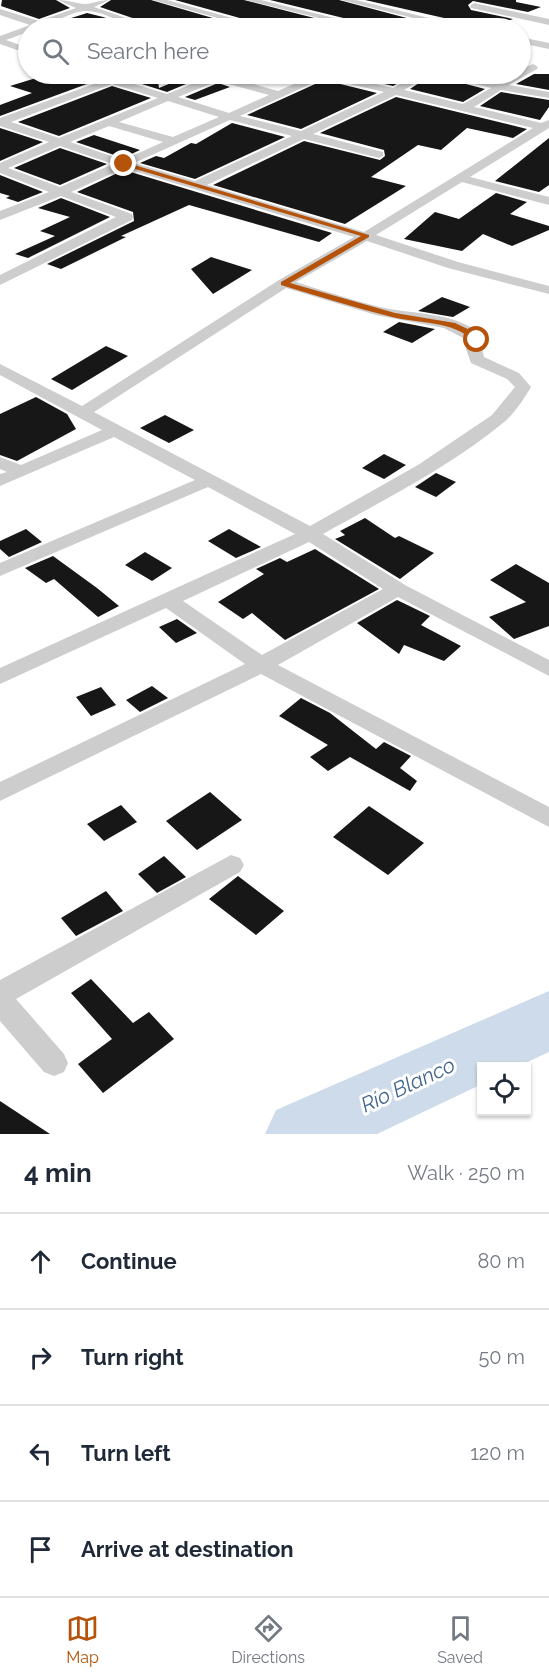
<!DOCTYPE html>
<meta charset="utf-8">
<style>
:root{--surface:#fff;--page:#f6f6f7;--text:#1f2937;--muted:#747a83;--line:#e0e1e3;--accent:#b45309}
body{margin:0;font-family:Raleway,sans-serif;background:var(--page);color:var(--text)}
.controls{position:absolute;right:18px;bottom:18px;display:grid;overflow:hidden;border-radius:0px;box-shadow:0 2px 4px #0004}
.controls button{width:54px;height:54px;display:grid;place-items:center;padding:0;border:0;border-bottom:2px solid var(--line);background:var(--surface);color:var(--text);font:30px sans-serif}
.stop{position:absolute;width:18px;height:18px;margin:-14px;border:4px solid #b45309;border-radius:50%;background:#fff}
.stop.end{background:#b45309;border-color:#fff;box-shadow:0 2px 6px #0008}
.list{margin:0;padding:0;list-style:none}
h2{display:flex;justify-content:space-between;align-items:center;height:78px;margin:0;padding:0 24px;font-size:26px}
h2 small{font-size:20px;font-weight:400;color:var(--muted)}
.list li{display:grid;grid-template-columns:39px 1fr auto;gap:18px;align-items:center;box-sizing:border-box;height:96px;padding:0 24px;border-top:2px solid var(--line)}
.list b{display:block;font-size:22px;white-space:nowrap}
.list em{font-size:20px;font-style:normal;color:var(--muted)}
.icon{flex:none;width:33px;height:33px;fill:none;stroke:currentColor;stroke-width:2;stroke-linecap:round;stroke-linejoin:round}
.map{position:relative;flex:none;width:549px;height:1134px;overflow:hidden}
.search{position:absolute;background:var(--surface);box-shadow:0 2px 4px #0004;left:18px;right:18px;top:18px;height:66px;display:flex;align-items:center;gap:15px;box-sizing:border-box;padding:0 21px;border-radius:33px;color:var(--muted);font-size:22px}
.sheet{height:462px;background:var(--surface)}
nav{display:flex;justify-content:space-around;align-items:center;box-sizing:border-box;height:84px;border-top:2px solid var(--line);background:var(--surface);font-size:16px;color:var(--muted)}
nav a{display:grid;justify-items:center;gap:3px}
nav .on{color:var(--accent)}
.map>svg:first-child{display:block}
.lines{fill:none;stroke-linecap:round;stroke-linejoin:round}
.river{fill:#cddbea;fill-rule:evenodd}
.building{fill:#171717}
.street{fill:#cdcdcd;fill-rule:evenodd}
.route{fill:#b45309}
.labels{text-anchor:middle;stroke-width:6;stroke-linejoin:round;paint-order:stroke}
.near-water-label{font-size:21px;font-style:italic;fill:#43678d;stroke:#fff}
</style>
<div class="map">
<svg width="549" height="1134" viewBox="0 0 549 1134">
<rect width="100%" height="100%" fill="#fff"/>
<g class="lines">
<path class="river" d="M 549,991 L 549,1052 L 519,1066 L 482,1066 L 482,1084 L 377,1134 L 265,1134 L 276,1110 Z"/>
</g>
<path class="building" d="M 2,0 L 56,0 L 70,8 L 39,19 L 1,6 Z
M 111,0 L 151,0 L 247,28 L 157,28 L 156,26 L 100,7 Z
M 175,0 L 244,0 L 353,28 L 270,28 L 269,26 Z
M 270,0 L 339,0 L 433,25 L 432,28 L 377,28 L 376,26 Z
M 365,0 L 516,0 L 516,2 L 541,7 L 528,12 L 473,1 L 468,5 L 471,10 L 513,19 L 488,28 Z
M 87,13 L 103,17 L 135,28 L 40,28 Z
M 49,74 L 84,74 L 86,78 L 95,81 L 0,116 L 0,105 L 32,93 L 10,86 Z
M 106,74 L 157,74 L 159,88 L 193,74 L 205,76 L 167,92 L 123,78 L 120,75 Z
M 341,74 L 414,74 L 393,86 Z
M 432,74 L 441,74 L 443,78 L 485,89 L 463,102 L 410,89 Z
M 534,74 L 549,74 L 549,90 L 516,84 Z
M 324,80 L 377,93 L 301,129 L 247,115 Z
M 218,83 L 230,87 L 195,100 L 185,97 Z
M 112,86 L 151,98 L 59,136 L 18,122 Z
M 501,92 L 549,100 L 549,107 L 540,120 L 480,106 Z
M 396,97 L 527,129 L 513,138 L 467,128 L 441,150 L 418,145 L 371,177 L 406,186 L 345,224 L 213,185 L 304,141 L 380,160 L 385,156 L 384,150 L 320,133 Z
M 232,123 L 285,137 L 195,179 L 140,163 L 156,156 L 164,158 L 191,143 L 196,144 Z
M 0,128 L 43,142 L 0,161 Z
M 94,135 L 140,150 L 123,158 L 76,142 Z
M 549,138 L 549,185 L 539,192 L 495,181 Z
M 60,148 L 107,164 L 60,185 L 14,168 Z
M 124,170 L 332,233 L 319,242 L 189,205 L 121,236 L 126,237 L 61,269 L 47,264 L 134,221 L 133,212 L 77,192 Z
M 0,175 L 43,192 L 18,202 L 6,198 L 10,196 L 0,193 Z
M 496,193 L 527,202 L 510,214 L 549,226 L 549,230 L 512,246 L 483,234 L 462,251 L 404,239 L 435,212 L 459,219 Z
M 61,198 L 110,217 L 28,258 L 15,254 L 55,236 L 40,231 L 70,217 L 38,208 Z
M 211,257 L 252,270 L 213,294 L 191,269 Z
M 442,297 L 470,307 L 453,317 L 418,311 Z
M 399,322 L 435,329 L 412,343 L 383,332 Z
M 106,346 L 128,356 L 72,390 L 51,379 Z
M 36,397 L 67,414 L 76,429 L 17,461 L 0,455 L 0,414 Z
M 165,415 L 194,430 L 169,443 L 140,428 Z
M 384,454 L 406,465 L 384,479 L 362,468 Z
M 436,473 L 456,482 L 436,497 L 415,487 Z
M 365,518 L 395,538 L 399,536 L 434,553 L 400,579 L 335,539 L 345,535 L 340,531 Z
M 26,529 L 42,542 L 9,557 L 0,549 L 0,541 Z
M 229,529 L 261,547 L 236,558 L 208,541 Z
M 315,549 L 379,589 L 285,640 L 252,613 L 243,619 L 218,602 L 264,574 L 256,569 L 280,558 L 287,562 Z
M 145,552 L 172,568 L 152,581 L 125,565 Z
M 53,556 L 97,588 L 119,606 L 98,617 L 54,579 L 46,583 L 25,568 Z
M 516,564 L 549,583 L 549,626 L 514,639 L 489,617 L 526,602 L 490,580 Z
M 397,600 L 430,616 L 421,625 L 461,646 L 444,661 L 404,645 L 399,654 L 357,623 Z
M 177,619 L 197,633 L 176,643 L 159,627 Z
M 152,686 L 168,698 L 140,712 L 126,700 Z
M 101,687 L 116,705 L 91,716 L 76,697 Z
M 301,698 L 330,713 L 376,749 L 384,742 L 411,756 L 400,768 L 417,781 L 410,791 L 350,757 L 328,771 L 310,757 L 328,745 L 279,716 Z
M 210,792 L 242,820 L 197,850 L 166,821 Z
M 121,805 L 137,822 L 104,841 L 87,824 Z
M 369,806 L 424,843 L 388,875 L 333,837 Z
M 164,856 L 186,877 L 157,893 L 138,874 Z
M 238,876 L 284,911 L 256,935 L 209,899 Z
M 106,891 L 123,911 L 76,936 L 61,918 Z
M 91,979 L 133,1023 L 149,1012 L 174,1039 L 103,1093 L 78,1064 L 112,1039 L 71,993 Z
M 0,1101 L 50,1134 L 0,1134 Z"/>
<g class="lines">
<path class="street" d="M 58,0 C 67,0 75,3 84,4 C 91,4 101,0 109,0 L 94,7 L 155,28 C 131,31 110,12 87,11 C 71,10 48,28 28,28 L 28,32 L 6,40 L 28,48 L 28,54 L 0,44 L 0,36 L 30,25 L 0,15 L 0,9 L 39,21 L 76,8 Z
M 153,0 L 167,0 L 268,28 L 254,28 Z
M 246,0 L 261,0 L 375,28 L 360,28 Z
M 341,0 L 356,0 L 469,28 L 454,28 Z
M 474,3 L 549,19 L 549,25 L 471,8 L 470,6 Z
M 520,37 L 549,43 L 549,49 L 520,43 Z
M 533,64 L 538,67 L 537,69 L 509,85 L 549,92 L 549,98 L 501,90 L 474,107 L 541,123 L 549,120 L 549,128 L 470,177 L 549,197 L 549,205 L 462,182 L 376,235 L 458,262 L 549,286 L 549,294 L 448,268 L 367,241 L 296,282 C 324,291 352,300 380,307 C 412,315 463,311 485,340 L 482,349 L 484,357 L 519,373 L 531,387 C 523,400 515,413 503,423 C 451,466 382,501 323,534 L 405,585 L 549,660 L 549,676 L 398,597 L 278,665 L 549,807 L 549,827 L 261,674 L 0,801 L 0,782 L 245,664 L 166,608 L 0,684 L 0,668 L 295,534 L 208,487 L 0,576 L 0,563 L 195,480 L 114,437 L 0,486 L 0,474 L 7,472 L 0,469 L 0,457 L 21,465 L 102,430 L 0,375 L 0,364 L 82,406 L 279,280 L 354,237 L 124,168 L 71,192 L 132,214 L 133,217 L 132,220 L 0,285 L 0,275 L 116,217 L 61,196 L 0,220 L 0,211 L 49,192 L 0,173 L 0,163 L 49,142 L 0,126 L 0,118 L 102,81 L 87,76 L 86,74 L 120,77 L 121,80 L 167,94 L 207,78 L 209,74 L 230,74 L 228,77 L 278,91 L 317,74 L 333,74 L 393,88 L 418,74 L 430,74 L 404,90 L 463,104 L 491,88 L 444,76 L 443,74 L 458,74 L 498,83 L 515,74 L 520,74 L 520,70 ZM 324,78 L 384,92 L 301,131 L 240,116 ZM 218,81 L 269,95 L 229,113 L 178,97 ZM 112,84 L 158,98 L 59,138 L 11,122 ZM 396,95 L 533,128 L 364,232 L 207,185 L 304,139 L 379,158 L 383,156 L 383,152 L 313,134 ZM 168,101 L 219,117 L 173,137 L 119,122 ZM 230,120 L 292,136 L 195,181 L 134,163 ZM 109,126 L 163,142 L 123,160 L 70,142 ZM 60,146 L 113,164 L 60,187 L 8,168 ZM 286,288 L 376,315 L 444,328 L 469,341 L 466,349 L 471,363 L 507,379 L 515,387 L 492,415 L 418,465 L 310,526 L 94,412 ZM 309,542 L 383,589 L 262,655 L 183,601 Z
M 231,855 L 240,858 L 244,865 L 240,872 L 16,999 L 64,1054 L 68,1063 L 64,1072 L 54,1076 L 44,1072 L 0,1021 L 0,980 Z"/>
</g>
<path class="route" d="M 124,162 L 369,235 L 369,237 L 290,283 L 395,313 L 455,323 L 472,331 L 481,340 L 475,342 C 452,320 421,324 392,317 C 355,308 318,296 281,285 L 281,282 L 361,236 L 122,165 Z"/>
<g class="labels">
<g class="near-water-label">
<text transform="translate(408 1085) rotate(-25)" y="7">Río Blanco</text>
</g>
</g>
</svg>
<div class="controls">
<button><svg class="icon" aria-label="locate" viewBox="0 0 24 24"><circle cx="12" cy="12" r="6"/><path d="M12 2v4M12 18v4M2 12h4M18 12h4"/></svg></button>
</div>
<div class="stop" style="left:477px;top:340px"></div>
<div class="stop end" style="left:124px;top:164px"></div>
<div class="search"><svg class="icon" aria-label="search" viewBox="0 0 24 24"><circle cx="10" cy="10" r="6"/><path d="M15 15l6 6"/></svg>Search here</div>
</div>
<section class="sheet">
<h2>4 min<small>Walk · 250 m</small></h2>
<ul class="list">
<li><svg class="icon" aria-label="ahead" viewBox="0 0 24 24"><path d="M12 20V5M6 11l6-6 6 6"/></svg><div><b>Continue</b></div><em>80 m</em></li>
<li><svg class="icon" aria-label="right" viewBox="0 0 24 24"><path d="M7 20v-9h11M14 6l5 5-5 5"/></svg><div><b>Turn right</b></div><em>50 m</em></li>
<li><svg class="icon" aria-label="left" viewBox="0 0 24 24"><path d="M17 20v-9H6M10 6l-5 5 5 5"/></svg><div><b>Turn left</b></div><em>120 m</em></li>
<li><svg class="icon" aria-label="arrive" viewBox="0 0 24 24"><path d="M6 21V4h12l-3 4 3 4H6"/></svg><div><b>Arrive at destination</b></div></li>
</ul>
</section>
<nav>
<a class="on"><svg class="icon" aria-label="map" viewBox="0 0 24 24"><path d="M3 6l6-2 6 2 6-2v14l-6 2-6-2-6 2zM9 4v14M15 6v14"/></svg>Map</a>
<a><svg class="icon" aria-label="directions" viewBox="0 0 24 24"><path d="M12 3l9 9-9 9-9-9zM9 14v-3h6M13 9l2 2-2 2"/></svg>Directions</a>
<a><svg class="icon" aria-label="saved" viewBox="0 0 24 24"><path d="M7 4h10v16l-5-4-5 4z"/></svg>Saved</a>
</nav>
